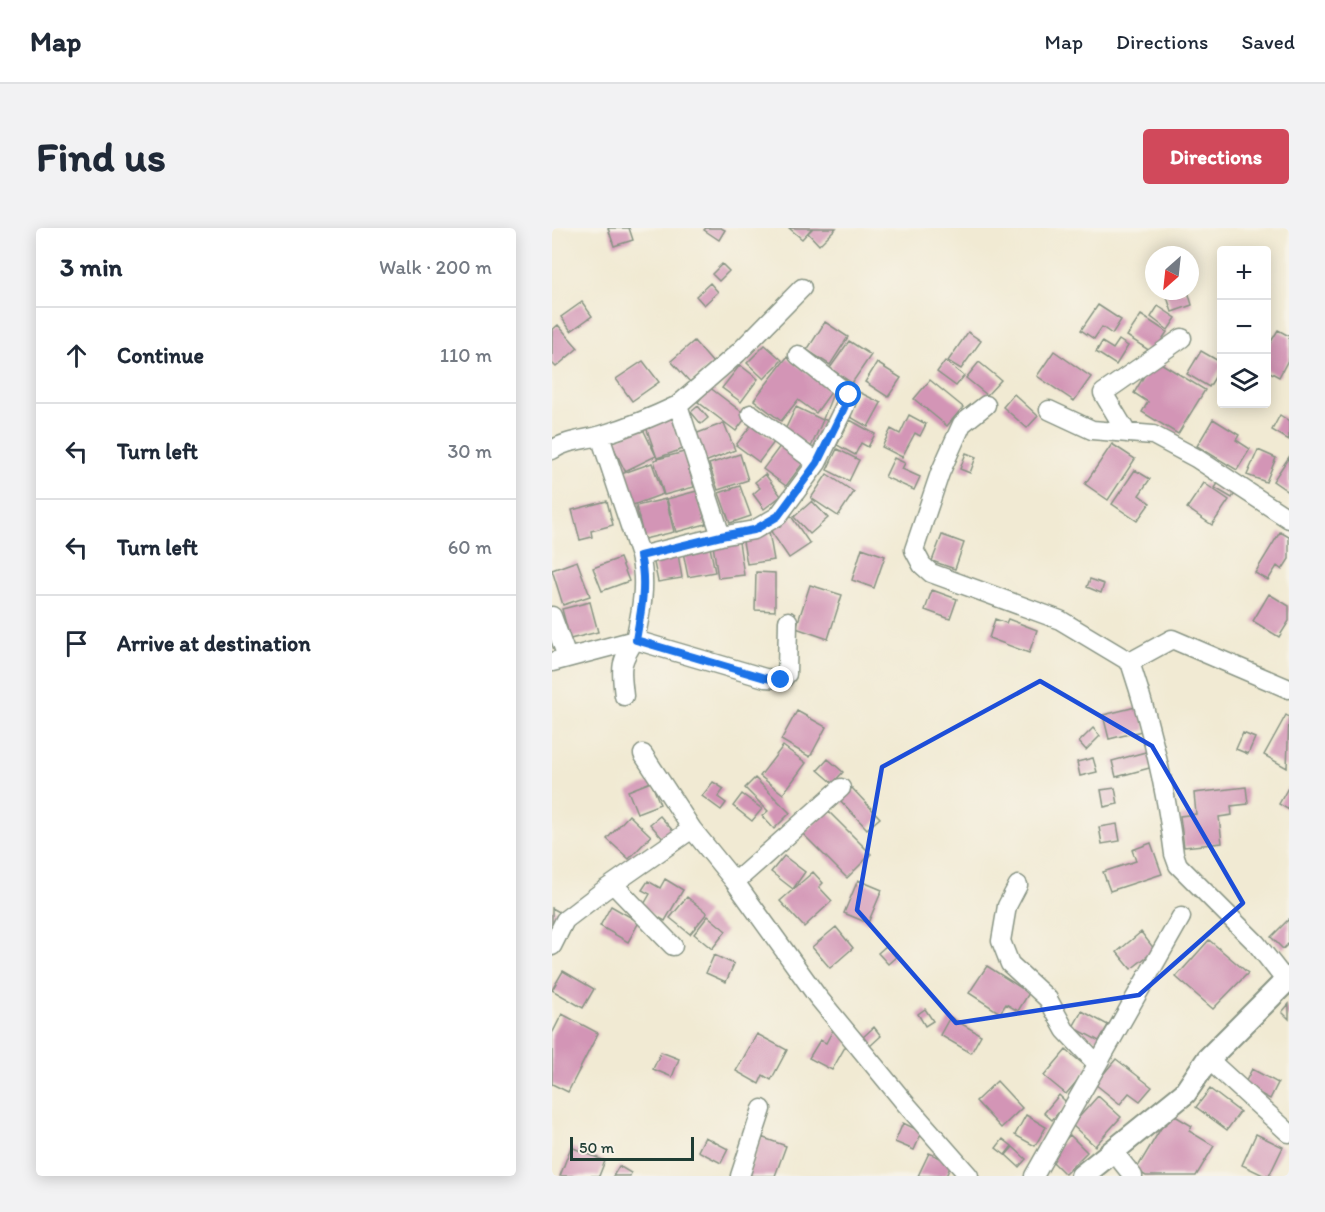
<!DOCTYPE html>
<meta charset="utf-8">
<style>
:root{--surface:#fff;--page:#f2f2f3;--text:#1f2937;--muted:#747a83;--line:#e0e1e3;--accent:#d1495b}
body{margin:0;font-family:Itim,sans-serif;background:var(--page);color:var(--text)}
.controls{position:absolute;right:18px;top:18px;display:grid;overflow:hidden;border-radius:6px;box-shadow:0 3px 15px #0003}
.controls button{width:54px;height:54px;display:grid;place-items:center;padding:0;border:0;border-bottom:2px solid var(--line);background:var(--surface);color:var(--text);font:30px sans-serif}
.compass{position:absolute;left:593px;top:18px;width:54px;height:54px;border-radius:50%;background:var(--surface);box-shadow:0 3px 15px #0003;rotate:207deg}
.scale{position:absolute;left:18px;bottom:15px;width:124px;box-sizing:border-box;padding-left:6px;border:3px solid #1f3d34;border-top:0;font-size:16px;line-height:21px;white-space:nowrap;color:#1f3d34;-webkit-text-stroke:4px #f7f3e8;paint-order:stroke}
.stop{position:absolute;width:18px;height:18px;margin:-14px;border:4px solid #1a73e8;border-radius:50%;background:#fff}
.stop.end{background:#1a73e8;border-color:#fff;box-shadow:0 2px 6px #0008}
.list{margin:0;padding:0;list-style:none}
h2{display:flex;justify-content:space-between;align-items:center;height:78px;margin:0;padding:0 24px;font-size:26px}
h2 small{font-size:20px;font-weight:400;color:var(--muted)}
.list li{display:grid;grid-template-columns:39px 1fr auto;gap:18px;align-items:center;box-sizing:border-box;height:96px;padding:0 24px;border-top:2px solid var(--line)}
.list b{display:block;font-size:22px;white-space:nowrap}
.list em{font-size:20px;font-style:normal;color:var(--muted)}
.icon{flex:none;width:33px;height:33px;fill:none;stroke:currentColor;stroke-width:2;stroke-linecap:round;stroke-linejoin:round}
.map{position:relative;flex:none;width:737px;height:948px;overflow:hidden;border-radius:6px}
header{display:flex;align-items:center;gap:36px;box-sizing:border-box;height:84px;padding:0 30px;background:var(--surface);border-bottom:2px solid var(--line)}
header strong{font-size:28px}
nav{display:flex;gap:33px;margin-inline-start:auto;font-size:21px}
.intro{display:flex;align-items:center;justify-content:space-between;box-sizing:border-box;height:144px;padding:0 36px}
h1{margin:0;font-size:42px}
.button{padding:15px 27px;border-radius:6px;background:var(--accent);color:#fff;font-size:21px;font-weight:700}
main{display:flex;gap:36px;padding:0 36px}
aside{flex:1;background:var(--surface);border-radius:6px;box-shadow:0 3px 15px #0003}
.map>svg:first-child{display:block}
.building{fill:#d395b6}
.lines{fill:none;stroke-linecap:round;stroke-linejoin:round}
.minor-casing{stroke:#889484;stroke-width:21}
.tertiary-casing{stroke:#889484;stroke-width:26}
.minor{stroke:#fff;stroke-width:18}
.tertiary{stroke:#fff;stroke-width:22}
.route{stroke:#1a73e8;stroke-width:8}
.marked{fill:none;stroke:#1d4ed8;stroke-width:4.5;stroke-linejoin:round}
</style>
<header>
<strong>Map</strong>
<nav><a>Map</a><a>Directions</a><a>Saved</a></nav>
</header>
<div class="intro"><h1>Find us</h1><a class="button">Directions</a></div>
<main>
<aside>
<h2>3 min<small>Walk · 200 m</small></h2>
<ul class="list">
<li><svg class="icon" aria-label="ahead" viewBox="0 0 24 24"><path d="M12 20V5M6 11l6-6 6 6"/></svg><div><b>Continue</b></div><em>110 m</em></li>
<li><svg class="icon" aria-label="left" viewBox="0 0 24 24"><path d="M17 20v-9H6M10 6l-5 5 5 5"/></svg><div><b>Turn left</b></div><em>30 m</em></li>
<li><svg class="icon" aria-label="left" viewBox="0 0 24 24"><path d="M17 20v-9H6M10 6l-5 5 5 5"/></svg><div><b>Turn left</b></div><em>60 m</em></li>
<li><svg class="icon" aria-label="arrive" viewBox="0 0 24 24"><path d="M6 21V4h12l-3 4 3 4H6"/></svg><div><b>Arrive at destination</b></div></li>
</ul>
</aside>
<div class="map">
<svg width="737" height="948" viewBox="0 0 737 948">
<rect width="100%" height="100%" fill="#f7f3e8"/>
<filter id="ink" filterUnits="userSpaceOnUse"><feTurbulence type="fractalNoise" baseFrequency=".0167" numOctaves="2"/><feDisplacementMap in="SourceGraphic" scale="12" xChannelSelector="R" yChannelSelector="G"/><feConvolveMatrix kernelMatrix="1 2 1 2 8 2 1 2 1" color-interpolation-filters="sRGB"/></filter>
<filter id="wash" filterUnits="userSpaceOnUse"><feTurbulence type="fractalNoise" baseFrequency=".008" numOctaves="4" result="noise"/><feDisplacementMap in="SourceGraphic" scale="24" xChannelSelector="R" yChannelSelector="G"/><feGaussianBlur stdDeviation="1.35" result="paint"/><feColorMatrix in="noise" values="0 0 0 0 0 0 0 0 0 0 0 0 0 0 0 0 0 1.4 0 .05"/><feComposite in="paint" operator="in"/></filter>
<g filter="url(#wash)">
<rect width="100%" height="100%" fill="#f1ead3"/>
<g id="blocks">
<path class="building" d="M 56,0 L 77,0 L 81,12 L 62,18 Z
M 154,0 L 169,0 L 173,2 L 167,12 L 152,2 Z
M 237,0 L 260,0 L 250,11 Z
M 261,0 L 284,0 L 267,17 L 256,5 Z
M 170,36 L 177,43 L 167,53 L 160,46 Z
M 158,55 L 166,64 L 152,77 L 144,68 Z
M 613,63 L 636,63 L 640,77 L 620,84 Z
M 30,74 L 40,88 L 19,103 L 9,89 Z
M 546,77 L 569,92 L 560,106 L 550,99 L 542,111 L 529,102 Z
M 606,78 L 624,90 L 616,102 L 599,89 Z
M 589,87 L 615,104 L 601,125 L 575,108 Z
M 273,94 L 296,109 L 278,137 L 255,122 Z
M 6,97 L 26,120 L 4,139 L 0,135 L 0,102 Z
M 726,102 L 737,108 L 737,130 L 727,149 L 714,142 L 714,122 Z
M 416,104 L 429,113 L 409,141 L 396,133 Z
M 567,112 L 576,118 L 564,137 L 544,124 L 550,114 L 561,121 Z
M 142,113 L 161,135 L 138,154 L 119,133 Z
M 297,113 L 319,127 L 300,155 L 278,140 Z
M 213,117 L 230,132 L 212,151 L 195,135 Z
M 502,123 L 539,149 L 522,173 L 485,148 Z
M 649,123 L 670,135 L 670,138 L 657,159 L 635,146 Z
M 235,129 L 280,163 L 264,185 L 246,172 L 229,193 L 202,172 Z
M 602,131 L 653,162 L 626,206 L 590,184 L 596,174 L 582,165 Z
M 91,133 L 107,154 L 80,173 L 64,151 Z
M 393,133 L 412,148 L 404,158 L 385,144 Z
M 427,134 L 449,152 L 435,167 L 414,150 Z
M 325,135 L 349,150 L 336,169 L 313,154 Z
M 188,137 L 206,151 L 189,174 L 170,160 Z
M 378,152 L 411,179 L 395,198 L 362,171 Z
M 157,159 L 195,188 L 184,203 L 146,174 Z
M 282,163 L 291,167 L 281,195 L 271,191 Z
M 307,164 L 329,175 L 316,199 L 295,187 Z
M 462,166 L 486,188 L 475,200 L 451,179 Z
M 146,178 L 156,190 L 149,196 L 139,184 Z
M 244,179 L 271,192 L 259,219 L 231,206 Z
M 357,187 L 374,196 L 368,208 L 363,205 L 350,229 L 330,219 L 339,201 L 348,206 Z
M 728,187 L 737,193 L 737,212 L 720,202 Z
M 120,190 L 131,221 L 105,230 L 94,199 Z
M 661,191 L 687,207 L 684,212 L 698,221 L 685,242 L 645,218 Z
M 298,192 L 323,206 L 316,219 L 309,215 L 303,227 L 285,217 Z
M 172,195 L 183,222 L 153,234 L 143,206 Z
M 200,196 L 223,213 L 207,234 L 184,217 Z
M 90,199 L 104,228 L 73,243 L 59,214 Z
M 231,214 L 254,231 L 234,258 L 211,241 Z
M 560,216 L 583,231 L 556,272 L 533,256 Z
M 285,221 L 307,232 L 297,253 L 275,242 Z
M 706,222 L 724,230 L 714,254 L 695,247 Z
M 132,224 L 142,259 L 112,267 L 102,232 Z
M 414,225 L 424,229 L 418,245 L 408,241 Z
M 188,226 L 196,252 L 166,262 L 157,236 Z
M 737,229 L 737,264 L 721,253 Z
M 342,230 L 353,235 L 350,241 L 368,249 L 362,262 L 333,249 Z
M 100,235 L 111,266 L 81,277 L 69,246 Z
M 583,242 L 598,251 L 587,267 L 598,275 L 585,293 L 560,276 Z
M 213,246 L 229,268 L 212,281 L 201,266 L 208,260 L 203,254 Z
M 275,246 L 302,264 L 286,288 L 259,270 Z
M 668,252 L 685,262 L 680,270 L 663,260 Z
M 652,255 L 677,272 L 660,297 L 635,280 Z
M 188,258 L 199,288 L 178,295 L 167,265 Z
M 145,263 L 154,296 L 124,304 L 115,271 Z
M 114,271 L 122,304 L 92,311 L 84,278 Z
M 55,273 L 61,297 L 39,303 L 40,309 L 28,312 L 20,282 Z
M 260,273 L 276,290 L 258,306 L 242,289 Z
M 239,288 L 258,316 L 237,330 L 218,302 Z
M 217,304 L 222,332 L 195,336 L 190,308 Z
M 728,304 L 737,309 L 737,331 L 730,342 L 725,338 L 716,352 L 703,345 Z
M 390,307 L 412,315 L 403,341 L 380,333 Z
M 187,314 L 192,347 L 166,350 L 161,317 Z
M 158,319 L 163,344 L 136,349 L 131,324 Z
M 310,320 L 333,328 L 322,360 L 300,352 Z
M 126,326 L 130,350 L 106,354 L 101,330 Z
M 68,330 L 77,353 L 50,363 L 41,340 Z
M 25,333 L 38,368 L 11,377 L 0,342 Z
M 204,344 L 223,345 L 223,383 L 203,382 Z
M 538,351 L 552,356 L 549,365 L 535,359 Z
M 258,357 L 290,367 L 276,411 L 244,400 Z
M 380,362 L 405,371 L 398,391 L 373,382 Z
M 717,366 L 737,378 L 737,393 L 727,409 L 701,393 Z
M 38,374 L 46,404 L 18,411 L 10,381 Z
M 443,391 L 454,395 L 456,391 L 485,402 L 477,425 L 437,410 Z
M 588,478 L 594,502 L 557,511 L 551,487 Z
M 245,483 L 274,499 L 258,529 L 229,512 Z
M 734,487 L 737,489 L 735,540 L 712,527 Z
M 541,500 L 548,508 L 534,522 L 527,514 Z
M 691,505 L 703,510 L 696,526 L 684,521 Z
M 231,518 L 254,535 L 231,566 L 208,548 Z
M 601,522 L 605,538 L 564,549 L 560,533 Z
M 541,530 L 545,544 L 528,548 L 525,534 Z
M 276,531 L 291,544 L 281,555 L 266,542 Z
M 203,550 L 238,585 L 222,601 L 210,588 L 216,583 L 193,560 Z
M 99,554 L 108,576 L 85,585 L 76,563 Z
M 161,554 L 172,561 L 166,569 L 174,575 L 169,582 L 150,568 Z
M 737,558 L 737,582 L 727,576 Z
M 694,559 L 696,576 L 679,578 L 680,587 L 667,589 L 670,615 L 632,619 L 628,588 L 644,586 L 642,565 Z
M 300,560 L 328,590 L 315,601 L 287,571 Z
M 563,560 L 566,576 L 552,579 L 549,562 Z
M 190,566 L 210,581 L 200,593 L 181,578 Z
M 275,582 L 319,626 L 295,650 L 251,606 Z
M 77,587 L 99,608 L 77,631 L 55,611 Z
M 108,588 L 122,604 L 112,612 L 98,596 Z
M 565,596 L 568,613 L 550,616 L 547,599 Z
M 599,615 L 610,646 L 558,663 L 551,644 L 584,633 L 580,622 Z
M 232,628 L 253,644 L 241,661 L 219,644 Z
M 261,644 L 271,655 L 267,659 L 280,673 L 252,699 L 228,673 Z
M 113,651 L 131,662 L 113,693 L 90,680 L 98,666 L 90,662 L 96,653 L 108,660 Z
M 306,652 L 330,662 L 316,695 L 292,685 Z
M 135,669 L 155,685 L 138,706 L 118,690 Z
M 59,678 L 87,694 L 76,714 L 48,698 Z
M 0,680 L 13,687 L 0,710 Z
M 156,688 L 174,703 L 160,721 L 142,706 Z
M 737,691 L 737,715 L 731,721 L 719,709 Z
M 284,699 L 301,720 L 278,740 L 260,719 Z
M 589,704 L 603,722 L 579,741 L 565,724 Z
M 657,712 L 696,745 L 661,781 L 624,749 Z
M 334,718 L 344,729 L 336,736 L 326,725 Z
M 162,727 L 182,736 L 174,754 L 154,745 Z
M 435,738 L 477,765 L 466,783 L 454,776 L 448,785 L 417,765 Z
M 11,743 L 42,761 L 31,780 L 0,762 Z
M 737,776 L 737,791 L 730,784 Z
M 373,781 L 381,793 L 373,798 L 366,786 Z
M 530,783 L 556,797 L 547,813 L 521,799 Z
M 10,786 L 46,805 L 16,864 L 0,856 L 0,806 Z
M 398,789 L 429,807 L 419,825 L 388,807 Z
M 322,799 L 329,808 L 317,819 L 310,810 Z
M 281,802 L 297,812 L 280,842 L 257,830 L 268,812 L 274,815 Z
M 205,806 L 235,822 L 219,852 L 211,847 L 207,856 L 184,843 Z
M 514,822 L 536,840 L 514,866 L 492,848 Z
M 109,824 L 127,831 L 120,849 L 101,841 Z
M 564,831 L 600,859 L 588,873 L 577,865 L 568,876 L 543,856 Z
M 700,841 L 726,855 L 718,871 L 692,857 Z
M 445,853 L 470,880 L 449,900 L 424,873 Z
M 658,861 L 688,884 L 675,902 L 644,879 Z
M 507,867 L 515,875 L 500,892 L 492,885 Z
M 546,868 L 569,889 L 543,918 L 520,897 Z
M 618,885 L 640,898 L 637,903 L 662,918 L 644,948 L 594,948 L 584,942 Z
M 474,887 L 494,899 L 483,918 L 463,907 Z
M 351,895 L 370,904 L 362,922 L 343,914 Z
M 704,906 L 731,919 L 717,948 L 713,948 L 690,937 Z
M 518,907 L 535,924 L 513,946 L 496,929 Z
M 153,909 L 176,921 L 169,935 L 146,923 Z
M 209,909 L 234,918 L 223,948 L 195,948 Z
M 451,911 L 460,918 L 453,927 L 444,920 Z
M 19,919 L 53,933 L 47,948 L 8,948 Z
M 461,919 L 474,931 L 467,939 L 454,927 Z
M 377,925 L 400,935 L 394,948 L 366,948 Z
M 67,938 L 79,945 L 78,948 L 61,948 Z"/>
</g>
</g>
<g filter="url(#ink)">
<use href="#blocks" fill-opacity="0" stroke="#889484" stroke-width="1.5"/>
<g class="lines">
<g class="minor-casing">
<path id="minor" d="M 126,177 L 186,125 L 250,60
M 434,177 L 410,196 L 388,245 L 362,322 L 370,337 L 379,345 L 508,392 L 578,434 C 599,497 614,560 622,626 L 626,637 L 704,715 L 734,753
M 497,182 L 540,202 L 601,207 L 644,230 L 737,291
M 199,186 L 265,235
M 575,205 L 551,165 L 630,110
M 48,208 L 88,328
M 0,222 C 15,212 33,212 50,207 C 76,199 101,189 126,177 L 169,308
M 0,388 L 15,429
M 0,434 L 83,412 C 89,384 95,356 88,328 L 169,308 L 202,302 L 226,288 L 265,235 L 292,180 L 297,167 L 246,127
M 578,434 L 620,411 L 737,461
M 72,468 C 69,440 67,436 83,412 L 213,450 L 231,451 L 235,446 L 236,393
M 91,526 L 140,601
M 183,654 L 289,560
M 61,656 L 121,718
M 466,657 L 455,678 L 449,713 L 458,736 L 496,771 L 513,802 L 545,836
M 0,718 L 13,692 L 51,663 L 140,601 L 183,654 L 265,768 L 353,875 L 417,948
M 656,831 L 737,905
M 561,923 L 581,948
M 188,948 L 210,881
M 482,948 L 629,689"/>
</g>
<g class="tertiary-casing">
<path id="tertiary" d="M 530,948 L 633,865 L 656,831 L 737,750"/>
</g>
<use href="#minor" class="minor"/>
<use href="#tertiary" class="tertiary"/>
</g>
</g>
<g class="lines" filter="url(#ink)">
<path class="route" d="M 229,452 L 213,450 L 84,412 C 89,384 95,356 88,328 L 169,308 L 202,302 L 226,288 L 265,235 L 292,180 L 297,167"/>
</g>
<path class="marked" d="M 488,453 L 600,518 L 691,675 L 587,767 L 404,795 L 305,682 L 330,539 Z"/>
</svg>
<div class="controls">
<button>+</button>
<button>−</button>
<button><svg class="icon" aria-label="layers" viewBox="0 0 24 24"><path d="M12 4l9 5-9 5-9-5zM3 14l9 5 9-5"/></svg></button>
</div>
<svg class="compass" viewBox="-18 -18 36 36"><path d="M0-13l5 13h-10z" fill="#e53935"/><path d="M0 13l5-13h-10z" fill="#747a83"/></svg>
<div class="scale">50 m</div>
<div class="stop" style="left:297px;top:167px"></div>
<div class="stop end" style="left:229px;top:452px"></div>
</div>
</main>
